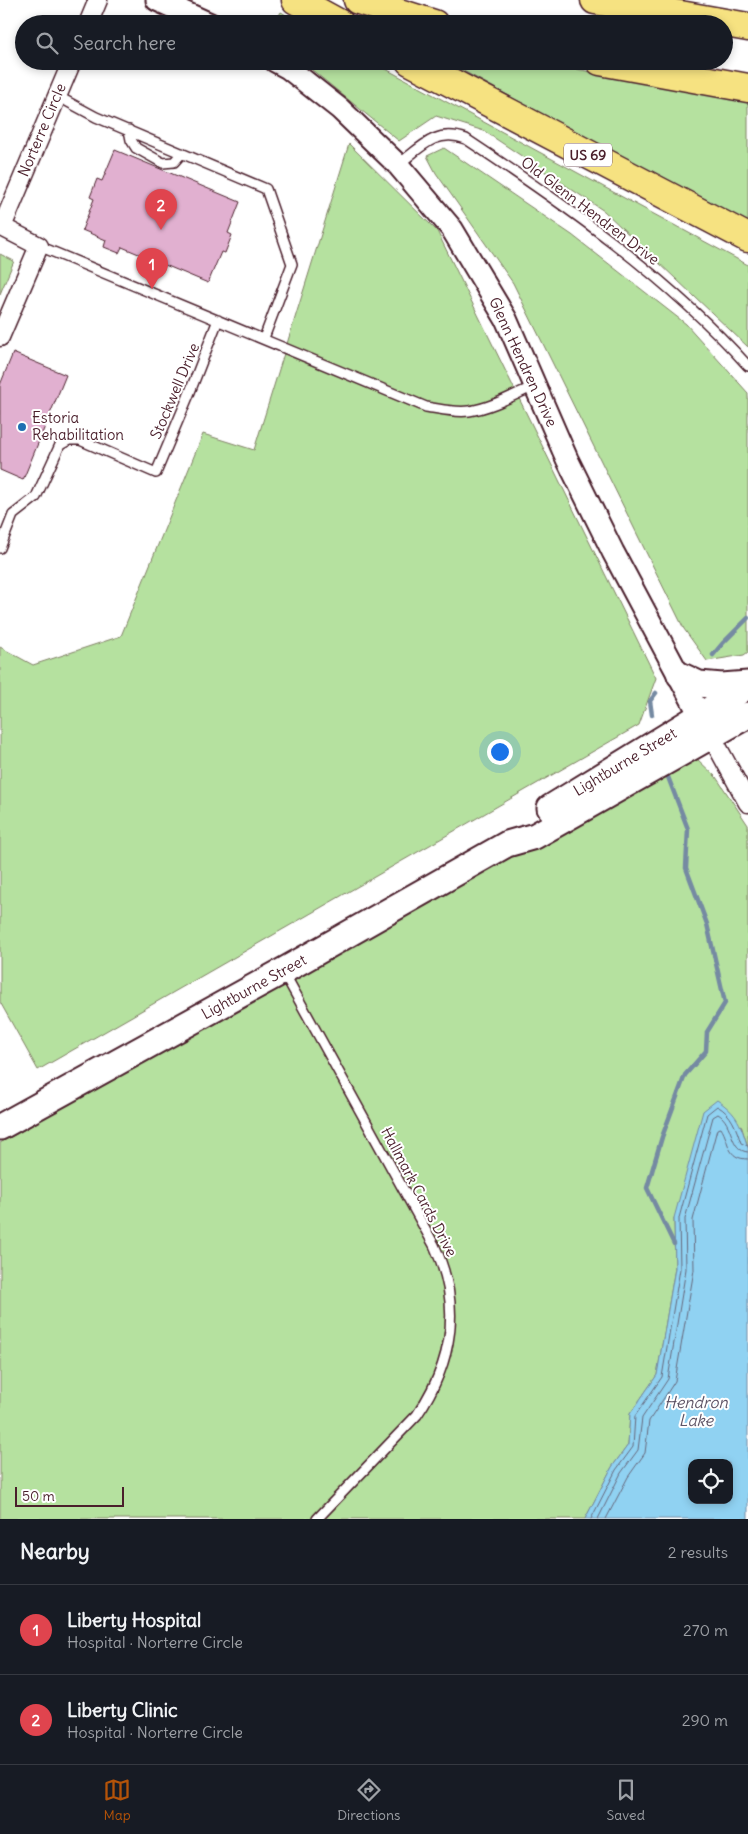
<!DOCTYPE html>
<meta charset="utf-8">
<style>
:root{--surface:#171b24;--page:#20242c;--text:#f1f3f6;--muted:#9ea1a6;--line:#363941;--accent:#b45309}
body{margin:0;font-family:Delius,sans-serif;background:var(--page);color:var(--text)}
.controls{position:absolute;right:15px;bottom:15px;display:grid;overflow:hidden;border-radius:10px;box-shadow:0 2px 8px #0003}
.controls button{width:45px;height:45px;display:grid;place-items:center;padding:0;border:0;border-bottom:1px solid var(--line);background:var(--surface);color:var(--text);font:25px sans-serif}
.scale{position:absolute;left:15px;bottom:12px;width:109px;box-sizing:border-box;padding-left:5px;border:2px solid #4a1f2b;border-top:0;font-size:14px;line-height:18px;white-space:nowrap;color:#4a1f2b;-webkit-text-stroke:4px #fff;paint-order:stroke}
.you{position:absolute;left:499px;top:751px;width:18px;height:18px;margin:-12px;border:4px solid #fff;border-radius:50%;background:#1a73e8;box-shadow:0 0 0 8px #1a73e833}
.badge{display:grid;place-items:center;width:32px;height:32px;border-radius:50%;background:var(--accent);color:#fff;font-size:16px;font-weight:700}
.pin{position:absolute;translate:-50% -41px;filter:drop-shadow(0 1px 2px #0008)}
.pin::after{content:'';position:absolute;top:26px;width:18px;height:15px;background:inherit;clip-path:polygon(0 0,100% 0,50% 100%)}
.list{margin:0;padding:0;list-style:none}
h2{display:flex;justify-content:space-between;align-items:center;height:65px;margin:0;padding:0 20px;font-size:21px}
h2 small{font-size:16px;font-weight:400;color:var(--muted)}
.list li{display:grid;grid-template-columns:32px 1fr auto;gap:15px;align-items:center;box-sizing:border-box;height:90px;padding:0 20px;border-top:1px solid var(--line)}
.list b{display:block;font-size:19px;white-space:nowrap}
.list p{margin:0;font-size:16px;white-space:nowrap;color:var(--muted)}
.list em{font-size:16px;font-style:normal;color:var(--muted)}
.icon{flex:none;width:28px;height:28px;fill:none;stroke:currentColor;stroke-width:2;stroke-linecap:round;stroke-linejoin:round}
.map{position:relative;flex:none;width:748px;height:1519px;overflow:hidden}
.search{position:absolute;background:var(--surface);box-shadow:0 2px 8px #0003;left:15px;right:15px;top:15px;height:55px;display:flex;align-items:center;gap:12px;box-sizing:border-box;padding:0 18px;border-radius:28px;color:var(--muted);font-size:19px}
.sheet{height:245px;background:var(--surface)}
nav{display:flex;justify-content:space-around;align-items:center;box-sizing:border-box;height:70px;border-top:1px solid var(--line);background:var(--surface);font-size:14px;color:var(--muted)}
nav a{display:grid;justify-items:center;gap:2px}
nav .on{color:var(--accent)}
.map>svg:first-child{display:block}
.green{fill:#b5e19f;stroke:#808065}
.water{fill:#90d2f2;stroke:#748aa2;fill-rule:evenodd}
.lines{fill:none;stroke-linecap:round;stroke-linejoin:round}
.shore{stroke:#66677b;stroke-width:1}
.stream{stroke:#748aa2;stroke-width:4.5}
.building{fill:#e1b0d0;stroke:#4a1f2b}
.service-casing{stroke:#4a1f2b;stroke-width:12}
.minor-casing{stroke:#4a1f2b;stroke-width:21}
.tertiary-casing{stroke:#4a1f2b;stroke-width:25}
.secondary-casing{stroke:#4a1f2b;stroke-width:29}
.motorway-casing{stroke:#4a1f2b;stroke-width:31}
.service{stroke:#fff;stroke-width:9}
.minor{stroke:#fff;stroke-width:18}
.tertiary{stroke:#fff;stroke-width:21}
.secondary{stroke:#fff;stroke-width:25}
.motorway{stroke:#f6e281;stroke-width:28}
.poi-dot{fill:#1f6fb2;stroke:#fff;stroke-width:2}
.labels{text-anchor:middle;stroke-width:4;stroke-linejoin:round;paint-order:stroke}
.shield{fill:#fff;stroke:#80626b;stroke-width:1}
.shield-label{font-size:14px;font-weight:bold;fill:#4a1f2b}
.street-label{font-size:15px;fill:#4a1f2b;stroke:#fff}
.poi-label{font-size:15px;fill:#4a1f2b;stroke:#fff;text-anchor:start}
.water-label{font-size:16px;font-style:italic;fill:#5f5567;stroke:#fff}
</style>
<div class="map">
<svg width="748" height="1519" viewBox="0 0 748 1519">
<rect width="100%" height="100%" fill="#fff"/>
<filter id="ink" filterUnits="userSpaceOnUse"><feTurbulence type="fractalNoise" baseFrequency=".02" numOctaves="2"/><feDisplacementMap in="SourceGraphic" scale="10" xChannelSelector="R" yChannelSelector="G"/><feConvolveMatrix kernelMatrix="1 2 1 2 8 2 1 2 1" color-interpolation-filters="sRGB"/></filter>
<g filter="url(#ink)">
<path class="green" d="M 281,12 L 302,24 L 274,24 Z
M 301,61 L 371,61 L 748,265 L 748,347 L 604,211 L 484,131 L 436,116 L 399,141 Z
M 445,61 L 533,61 L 748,101 L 748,226 Z
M 349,144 L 437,231 L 656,678 L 639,725 L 38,1070 L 0,1002 L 0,647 L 33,665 L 121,636 L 203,434 L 254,450 Z
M 444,148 L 572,235 L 686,324 L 748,393 L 748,652 L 744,655 L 707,661 L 684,629 L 513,283 L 436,173 L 427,156 Z
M 0,254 L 14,261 L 0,294 Z
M 696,758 L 716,777 L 748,825 L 748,1148 L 741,1125 L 674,1218 L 675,1268 L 657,1375 L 630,1414 L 628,1445 L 612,1467 L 585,1519 L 0,1519 L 0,1143 L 671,766 Z"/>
<path class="water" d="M 717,1100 C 738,1114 741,1125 748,1148 L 748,1519 L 585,1519 L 612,1467 L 628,1445 L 630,1414 L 657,1375 L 675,1268 L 674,1218 L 703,1111 ZM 692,1463 L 729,1463 L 729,1500 L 692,1500 Z"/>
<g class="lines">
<path class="shore" d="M 591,1519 L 616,1470 L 633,1447 L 635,1416 L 662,1377 L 680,1269 L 679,1218 L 707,1114 L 717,1106 C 732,1114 736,1128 741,1143 L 748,1146
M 598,1519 L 621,1473 L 638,1450 L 642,1418 L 668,1379 L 686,1269 L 685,1219 L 713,1117 L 718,1114 C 734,1123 729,1151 748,1152
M 606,1519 L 628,1477 L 645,1453 L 649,1421 L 675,1381 L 694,1270 L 693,1220 L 717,1129 L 721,1128 C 730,1142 726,1159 748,1159"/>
<path class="stream" d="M 713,655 L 723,643 L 748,618
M 652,715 L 650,701 L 656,693
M 668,777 L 688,829 L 686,868 L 707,924 L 725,1003 L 707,1032 L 706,1051 L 685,1075 L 662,1137 L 647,1188 L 674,1244"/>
</g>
<path class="building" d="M 115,150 L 240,202 L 228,233 L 232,235 L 225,253 L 221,252 L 208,283 L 122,247 L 119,253 L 104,247 L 106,240 L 82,230 L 94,199 L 90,197 L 97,179 L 102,181 Z
M 13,353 L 66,375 L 23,480 L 0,470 L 0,385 Z"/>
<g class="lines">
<g class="service-casing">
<path id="service" d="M 57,96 L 96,117 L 266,189 L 292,264 L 264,338
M 129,130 L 131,140 L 136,148 L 163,163 L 174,162 L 182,153
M 398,165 C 421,147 436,128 466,139 C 567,206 667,276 748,366
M 39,246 L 426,407 C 440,409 455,413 469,411 C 491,408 514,395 534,386
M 0,548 L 13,515 L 36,497 L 60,445 L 69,440 L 80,440 L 156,473 L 188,397 L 218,320
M 283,971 L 434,1245 C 462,1304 453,1362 417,1415 L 317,1519"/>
</g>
<g class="minor-casing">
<path id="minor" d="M 88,24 L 98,0
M 0,226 L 39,246 L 0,337
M 2,227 L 72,61
M 706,726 L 748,803"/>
</g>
<g class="tertiary-casing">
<path id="tertiary" d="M 157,0 L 210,24
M 275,61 L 288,68 L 340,109 L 398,165 L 452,229 L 506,319 L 567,459 L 613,552 L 701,717"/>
</g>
<g class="secondary-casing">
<path id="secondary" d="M 680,675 L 699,684 L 722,686 L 748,684
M 550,808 L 748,686
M 0,1127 L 283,971 L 507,844 L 535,836 L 748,715"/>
</g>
<g class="motorway-casing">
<path id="motorway" d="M 296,0 L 340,24
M 358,0 L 434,24
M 595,0 L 748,27
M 410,61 L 748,238
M 600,61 L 748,88"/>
</g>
<use href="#service" class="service"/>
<use href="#minor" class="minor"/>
<use href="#tertiary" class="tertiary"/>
<use href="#secondary" class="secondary"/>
<use href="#motorway" class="motorway"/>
</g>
</g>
<circle class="poi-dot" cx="22" cy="427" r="5"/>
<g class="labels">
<rect class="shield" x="564" y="143.5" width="48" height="23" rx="4"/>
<g class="shield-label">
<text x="588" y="160">US 69</text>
</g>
<g class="street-label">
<text transform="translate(42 130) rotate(-67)" y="5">Norterre Circle</text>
<text transform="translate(590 211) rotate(37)" y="5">Old Glenn Hendren Drive</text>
<text transform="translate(523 362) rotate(65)" y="5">Glenn Hendren Drive</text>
<text transform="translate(175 391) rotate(-67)" y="5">Stockwell Drive</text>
<text transform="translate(625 762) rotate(-31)" y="5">Lightburne Street</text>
<text transform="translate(254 987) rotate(-29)" y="5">Lightburne Street</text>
<text transform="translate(419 1192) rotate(62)" y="5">Hallmark Cards Drive</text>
</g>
<g class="poi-label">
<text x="32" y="423">Estoria<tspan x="32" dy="17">Rehabilitation</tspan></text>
</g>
<g class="water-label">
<text x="696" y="1408">Hendron<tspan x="696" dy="18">Lake</tspan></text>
</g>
</g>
</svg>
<div class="controls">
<button><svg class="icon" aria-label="locate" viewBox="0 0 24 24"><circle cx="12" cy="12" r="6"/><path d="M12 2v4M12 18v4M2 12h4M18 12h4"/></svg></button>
</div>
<div class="scale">50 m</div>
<div class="you"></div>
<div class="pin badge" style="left:152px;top:289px;background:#e0444e">1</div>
<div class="pin badge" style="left:161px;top:230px;background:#e0444e">2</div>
<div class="search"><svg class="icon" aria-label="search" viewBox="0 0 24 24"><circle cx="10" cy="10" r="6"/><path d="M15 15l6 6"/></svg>Search here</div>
</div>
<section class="sheet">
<h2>Nearby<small>2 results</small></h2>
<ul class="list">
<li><span class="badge" style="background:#e0444e">1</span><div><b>Liberty Hospital</b><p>Hospital · Norterre Circle</p></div><em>270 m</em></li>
<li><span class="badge" style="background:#e0444e">2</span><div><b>Liberty Clinic</b><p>Hospital · Norterre Circle</p></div><em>290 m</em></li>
</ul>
</section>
<nav>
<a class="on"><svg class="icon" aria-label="map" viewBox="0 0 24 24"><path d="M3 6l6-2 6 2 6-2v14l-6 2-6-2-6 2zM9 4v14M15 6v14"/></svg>Map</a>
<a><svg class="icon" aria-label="directions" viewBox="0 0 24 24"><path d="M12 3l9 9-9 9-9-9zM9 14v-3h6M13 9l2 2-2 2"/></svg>Directions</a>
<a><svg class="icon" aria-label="saved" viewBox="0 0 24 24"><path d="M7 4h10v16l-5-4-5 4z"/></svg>Saved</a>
</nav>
